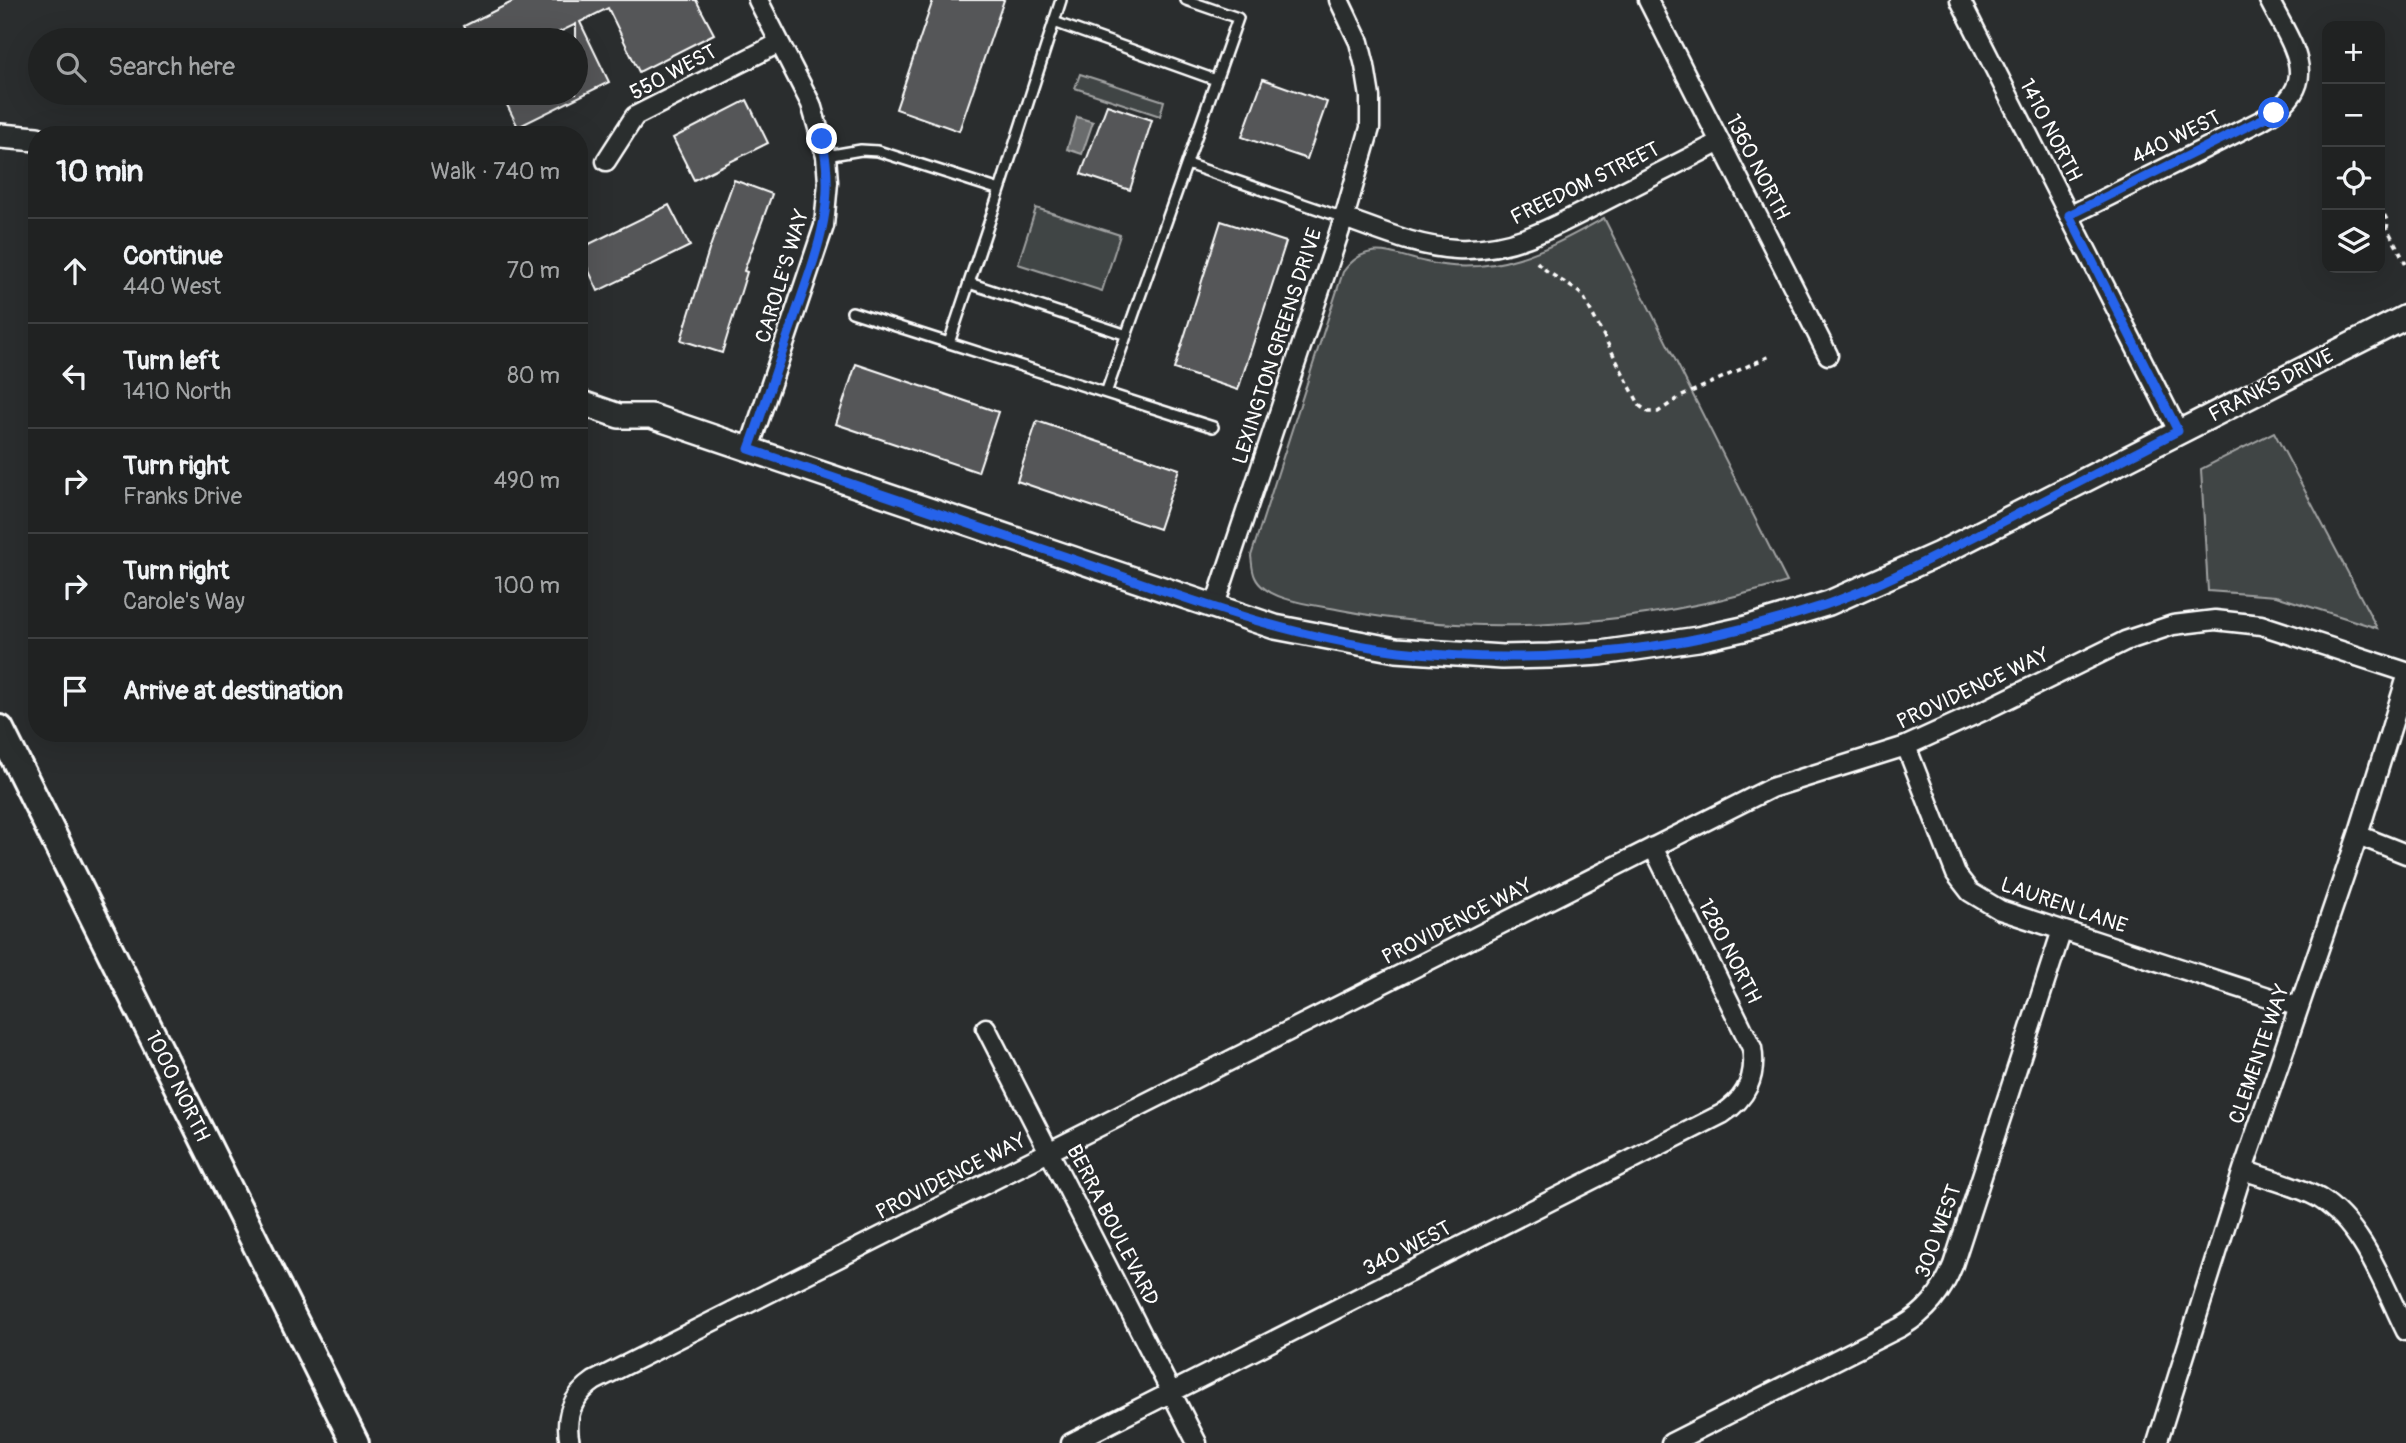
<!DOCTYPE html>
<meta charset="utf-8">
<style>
:root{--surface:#202222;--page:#282a2a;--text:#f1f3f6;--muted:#a2a4a5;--line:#3d3f40}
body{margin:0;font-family:Pangolin,sans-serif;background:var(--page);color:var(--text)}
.controls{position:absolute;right:21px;top:21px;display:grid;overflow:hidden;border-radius:14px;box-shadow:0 7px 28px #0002}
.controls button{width:63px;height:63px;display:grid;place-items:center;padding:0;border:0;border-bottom:2px solid var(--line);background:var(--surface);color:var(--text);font:35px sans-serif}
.stop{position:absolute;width:21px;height:21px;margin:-16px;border:5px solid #2563eb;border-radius:50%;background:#fff}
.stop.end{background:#2563eb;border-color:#fff;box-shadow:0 2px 7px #0008}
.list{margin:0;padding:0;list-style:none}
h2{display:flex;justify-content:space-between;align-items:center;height:91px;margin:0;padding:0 28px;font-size:30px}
h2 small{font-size:23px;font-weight:400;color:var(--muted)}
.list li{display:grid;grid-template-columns:46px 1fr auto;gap:21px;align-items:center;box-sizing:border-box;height:105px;padding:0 28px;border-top:2px solid var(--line)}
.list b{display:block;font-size:26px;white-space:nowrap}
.list p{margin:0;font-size:23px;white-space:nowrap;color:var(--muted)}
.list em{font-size:23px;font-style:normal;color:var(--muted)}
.icon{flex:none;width:38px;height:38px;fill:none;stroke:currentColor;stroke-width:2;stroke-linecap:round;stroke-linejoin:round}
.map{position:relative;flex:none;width:2406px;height:1443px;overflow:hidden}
.search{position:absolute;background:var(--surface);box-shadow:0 7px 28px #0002;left:28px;top:28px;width:560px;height:77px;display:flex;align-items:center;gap:18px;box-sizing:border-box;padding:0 24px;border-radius:38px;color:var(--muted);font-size:26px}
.panel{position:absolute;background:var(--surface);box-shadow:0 7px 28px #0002;left:28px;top:126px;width:560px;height:616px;border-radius:28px}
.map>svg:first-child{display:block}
.green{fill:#414445;stroke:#a0a2a2;stroke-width:2}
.water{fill:#6a6c6d;stroke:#a6a7a7;stroke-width:2}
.building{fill:#555758;stroke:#fff;stroke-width:2}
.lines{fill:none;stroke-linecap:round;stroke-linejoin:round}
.service-casing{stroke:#fff;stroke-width:14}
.minor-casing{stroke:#fff;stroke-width:23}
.tertiary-casing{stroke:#fff;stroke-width:28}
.secondary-casing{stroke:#fff;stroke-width:32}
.path{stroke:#fff;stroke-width:3.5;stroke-dasharray:5 5;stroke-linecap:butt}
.service{stroke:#2a2d2e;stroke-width:9}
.minor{stroke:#2a2d2e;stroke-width:18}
.tertiary{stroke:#2a2d2e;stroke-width:23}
.secondary{stroke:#2a2d2e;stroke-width:26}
.route{stroke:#2563eb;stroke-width:9}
.labels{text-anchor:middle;stroke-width:5;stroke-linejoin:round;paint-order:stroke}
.street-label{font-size:21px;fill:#fff;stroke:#2a2d2e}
</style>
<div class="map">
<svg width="2406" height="1443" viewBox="0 0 2406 1443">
<rect width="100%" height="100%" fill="#2a2d2e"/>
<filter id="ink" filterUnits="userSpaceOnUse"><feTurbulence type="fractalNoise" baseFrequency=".0143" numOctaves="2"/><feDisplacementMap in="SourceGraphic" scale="14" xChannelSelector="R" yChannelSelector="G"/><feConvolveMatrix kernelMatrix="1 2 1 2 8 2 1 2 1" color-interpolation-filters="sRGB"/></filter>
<g filter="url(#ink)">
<path class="green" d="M 1080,74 L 1164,101 L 1160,116 L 1075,88 Z
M 1036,208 L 1120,235 L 1102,291 L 1018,264 Z
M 1604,218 L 1787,582 C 1643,625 1490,639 1341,610 C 1318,605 1266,602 1255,577 C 1252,571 1252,563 1251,556 L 1343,272 C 1368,238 1392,255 1426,262 C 1442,266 1463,267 1479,266 C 1526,262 1564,240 1604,218 Z
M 2274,432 L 2377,628 L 2276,596 L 2208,591 L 2201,469 Z"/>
<path class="water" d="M 1077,117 L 1093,122 L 1082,154 L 1067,149 Z"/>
<path class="building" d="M 516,0 L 696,0 L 714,34 L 639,72 L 608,8 L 580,22 L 609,82 L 518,127 L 501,93 L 576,93 L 576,24 L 543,40 L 472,40 L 464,26 Z
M 933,0 L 1004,0 L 959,131 L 896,109 Z
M 1263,79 L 1327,102 L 1307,159 L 1242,137 Z
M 747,100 L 768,143 L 694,180 L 673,138 Z
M 1107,105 L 1152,120 L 1130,190 L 1081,174 Z
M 734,180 L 772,194 L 744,271 L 747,272 L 722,353 L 681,340 L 709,250 Z
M 669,205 L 690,246 L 598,291 L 579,249 Z
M 1221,221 L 1286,242 L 1238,390 L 1174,369 Z
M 856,364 L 998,412 L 978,472 L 836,424 Z
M 1037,421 L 1179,469 L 1159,529 L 1017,481 Z"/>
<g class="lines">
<g class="service-casing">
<path id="service" d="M 1054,22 L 1216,80
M 826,156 L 861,150 L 878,151 L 1000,190 L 949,343 L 852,312
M 1187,164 L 1344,218
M 1000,190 L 1061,0
M 969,283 L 1127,335
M 949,343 L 1213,427
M 1106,393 L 1238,18 L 1186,0"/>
</g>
<g class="minor-casing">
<path id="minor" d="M 1648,0 L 1828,355
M 1960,0 L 2178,431
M 606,161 L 635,116 L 779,43
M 2069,216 L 2260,121 C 2325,85 2295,51 2269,0
M 1344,218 C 1381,231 1417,247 1456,249 C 1515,252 1561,223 1610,198 C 1647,179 1683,161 1720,142
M 749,449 L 824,226 L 828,182 L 826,156 L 811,104 L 758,0
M 1214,608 L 1344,218 L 1370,128 L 1370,97 L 1365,66 L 1359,42 L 1339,0
M 1906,746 L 1956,874 L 1970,892 L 2000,910 L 2299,1007
M 2358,835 L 2406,854
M 986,1028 L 1197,1443
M 2243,1170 C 2268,1179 2296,1185 2319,1198 C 2364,1226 2383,1285 2406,1331
M 570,1443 C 564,1417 572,1396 594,1381 L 1771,788 L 1906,746 L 1985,710 L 2125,641 L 2173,625 L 2215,620 L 2261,625 L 2406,672
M 1071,1443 L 1722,1114 C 1746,1099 1757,1077 1752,1048 L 1653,847
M 1671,1443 L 1901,1327 C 1927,1312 1942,1293 1953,1265 L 2062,930
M 2157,1443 L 2243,1170 L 2358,835 L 2406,680"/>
</g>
<g class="tertiary-casing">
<path id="tertiary" d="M 0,136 L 37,139
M 579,402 L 619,416 L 651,416 L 1275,627 L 1396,650 L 1502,657 L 1550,656 L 1601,653 L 1698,639 L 1743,629 L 1829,603 L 1939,554 L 2406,317"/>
</g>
<g class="secondary-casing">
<path id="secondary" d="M 0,729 L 355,1443"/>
</g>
<path class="path" d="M 2380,206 L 2388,222 L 2387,228 L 2406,264
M 1537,262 C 1549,276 1568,282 1583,296 L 1640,406 L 1648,412 L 1658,412 L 1680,397 L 1772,355"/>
<use href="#service" class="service"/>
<use href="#minor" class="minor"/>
<use href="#tertiary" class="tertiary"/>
<use href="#secondary" class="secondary"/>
</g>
</g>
<g class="lines" filter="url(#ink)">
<path class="route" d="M 822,139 C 838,206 814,259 793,321 C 778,364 764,407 749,449 C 864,488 978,527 1093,566 C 1193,601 1293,638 1399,651 C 1543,667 1688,650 1825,605 C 1879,586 1932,558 1983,532 C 2048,498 2113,465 2178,431 L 2069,215 L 2274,113"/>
</g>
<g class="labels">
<g class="street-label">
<text transform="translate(673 72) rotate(-28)" y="7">550 WEST</text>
<text transform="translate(2051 130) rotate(63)" y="7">1410 NORTH</text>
<text transform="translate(2176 137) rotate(-26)" y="7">440 WEST</text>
<text transform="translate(1758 167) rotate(63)" y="7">1360 NORTH</text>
<text transform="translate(1585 183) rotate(-26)" y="7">FREEDOM STREET</text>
<text transform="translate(782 276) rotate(-73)" y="7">CAROLE'S WAY</text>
<text transform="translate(1277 346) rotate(-72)" y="7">LEXINGTON GREENS DRIVE</text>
<text transform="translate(2271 385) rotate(-27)" y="7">FRANKS DRIVE</text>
<text transform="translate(1973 688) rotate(-25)" y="7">PROVIDENCE WAY</text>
<text transform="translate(2064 905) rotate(19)" y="7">LAUREN LANE</text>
<text transform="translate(1457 921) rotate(-27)" y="7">PROVIDENCE WAY</text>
<text transform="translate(1730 951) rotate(63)" y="7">1280 NORTH</text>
<text transform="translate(2259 1054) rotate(-71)" y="7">CLEMENTE WAY</text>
<text transform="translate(178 1086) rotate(64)" y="7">1000 NORTH</text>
<text transform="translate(951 1176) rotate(-27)" y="7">PROVIDENCE WAY</text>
<text transform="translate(1113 1225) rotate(63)" y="7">BERRA BOULEVARD</text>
<text transform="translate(1938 1231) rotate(-70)" y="7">300 WEST</text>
<text transform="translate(1407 1248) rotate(-27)" y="7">340 WEST</text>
</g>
</g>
</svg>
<div class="controls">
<button>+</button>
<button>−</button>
<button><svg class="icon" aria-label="locate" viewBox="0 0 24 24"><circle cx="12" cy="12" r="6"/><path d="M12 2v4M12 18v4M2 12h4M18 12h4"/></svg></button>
<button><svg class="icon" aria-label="layers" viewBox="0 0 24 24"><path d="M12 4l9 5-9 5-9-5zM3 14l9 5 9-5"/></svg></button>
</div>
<div class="stop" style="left:2274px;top:113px"></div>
<div class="stop end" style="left:822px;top:139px"></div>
<div class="search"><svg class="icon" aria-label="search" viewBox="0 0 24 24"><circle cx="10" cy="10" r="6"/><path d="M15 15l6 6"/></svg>Search here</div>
<section class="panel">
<h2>10 min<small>Walk · 740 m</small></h2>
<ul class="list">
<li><svg class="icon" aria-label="ahead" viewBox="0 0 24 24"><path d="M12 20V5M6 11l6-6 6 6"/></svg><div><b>Continue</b><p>440 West</p></div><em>70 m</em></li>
<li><svg class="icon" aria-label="left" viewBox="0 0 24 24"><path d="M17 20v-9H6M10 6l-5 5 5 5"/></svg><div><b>Turn left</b><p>1410 North</p></div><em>80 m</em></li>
<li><svg class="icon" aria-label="right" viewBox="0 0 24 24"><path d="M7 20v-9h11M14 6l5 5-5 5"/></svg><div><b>Turn right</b><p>Franks Drive</p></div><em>490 m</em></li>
<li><svg class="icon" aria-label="right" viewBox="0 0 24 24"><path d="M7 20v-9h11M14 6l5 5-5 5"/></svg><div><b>Turn right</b><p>Carole's Way</p></div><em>100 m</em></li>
<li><svg class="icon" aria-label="arrive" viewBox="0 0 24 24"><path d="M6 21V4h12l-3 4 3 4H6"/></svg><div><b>Arrive at destination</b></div></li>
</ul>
</section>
</div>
